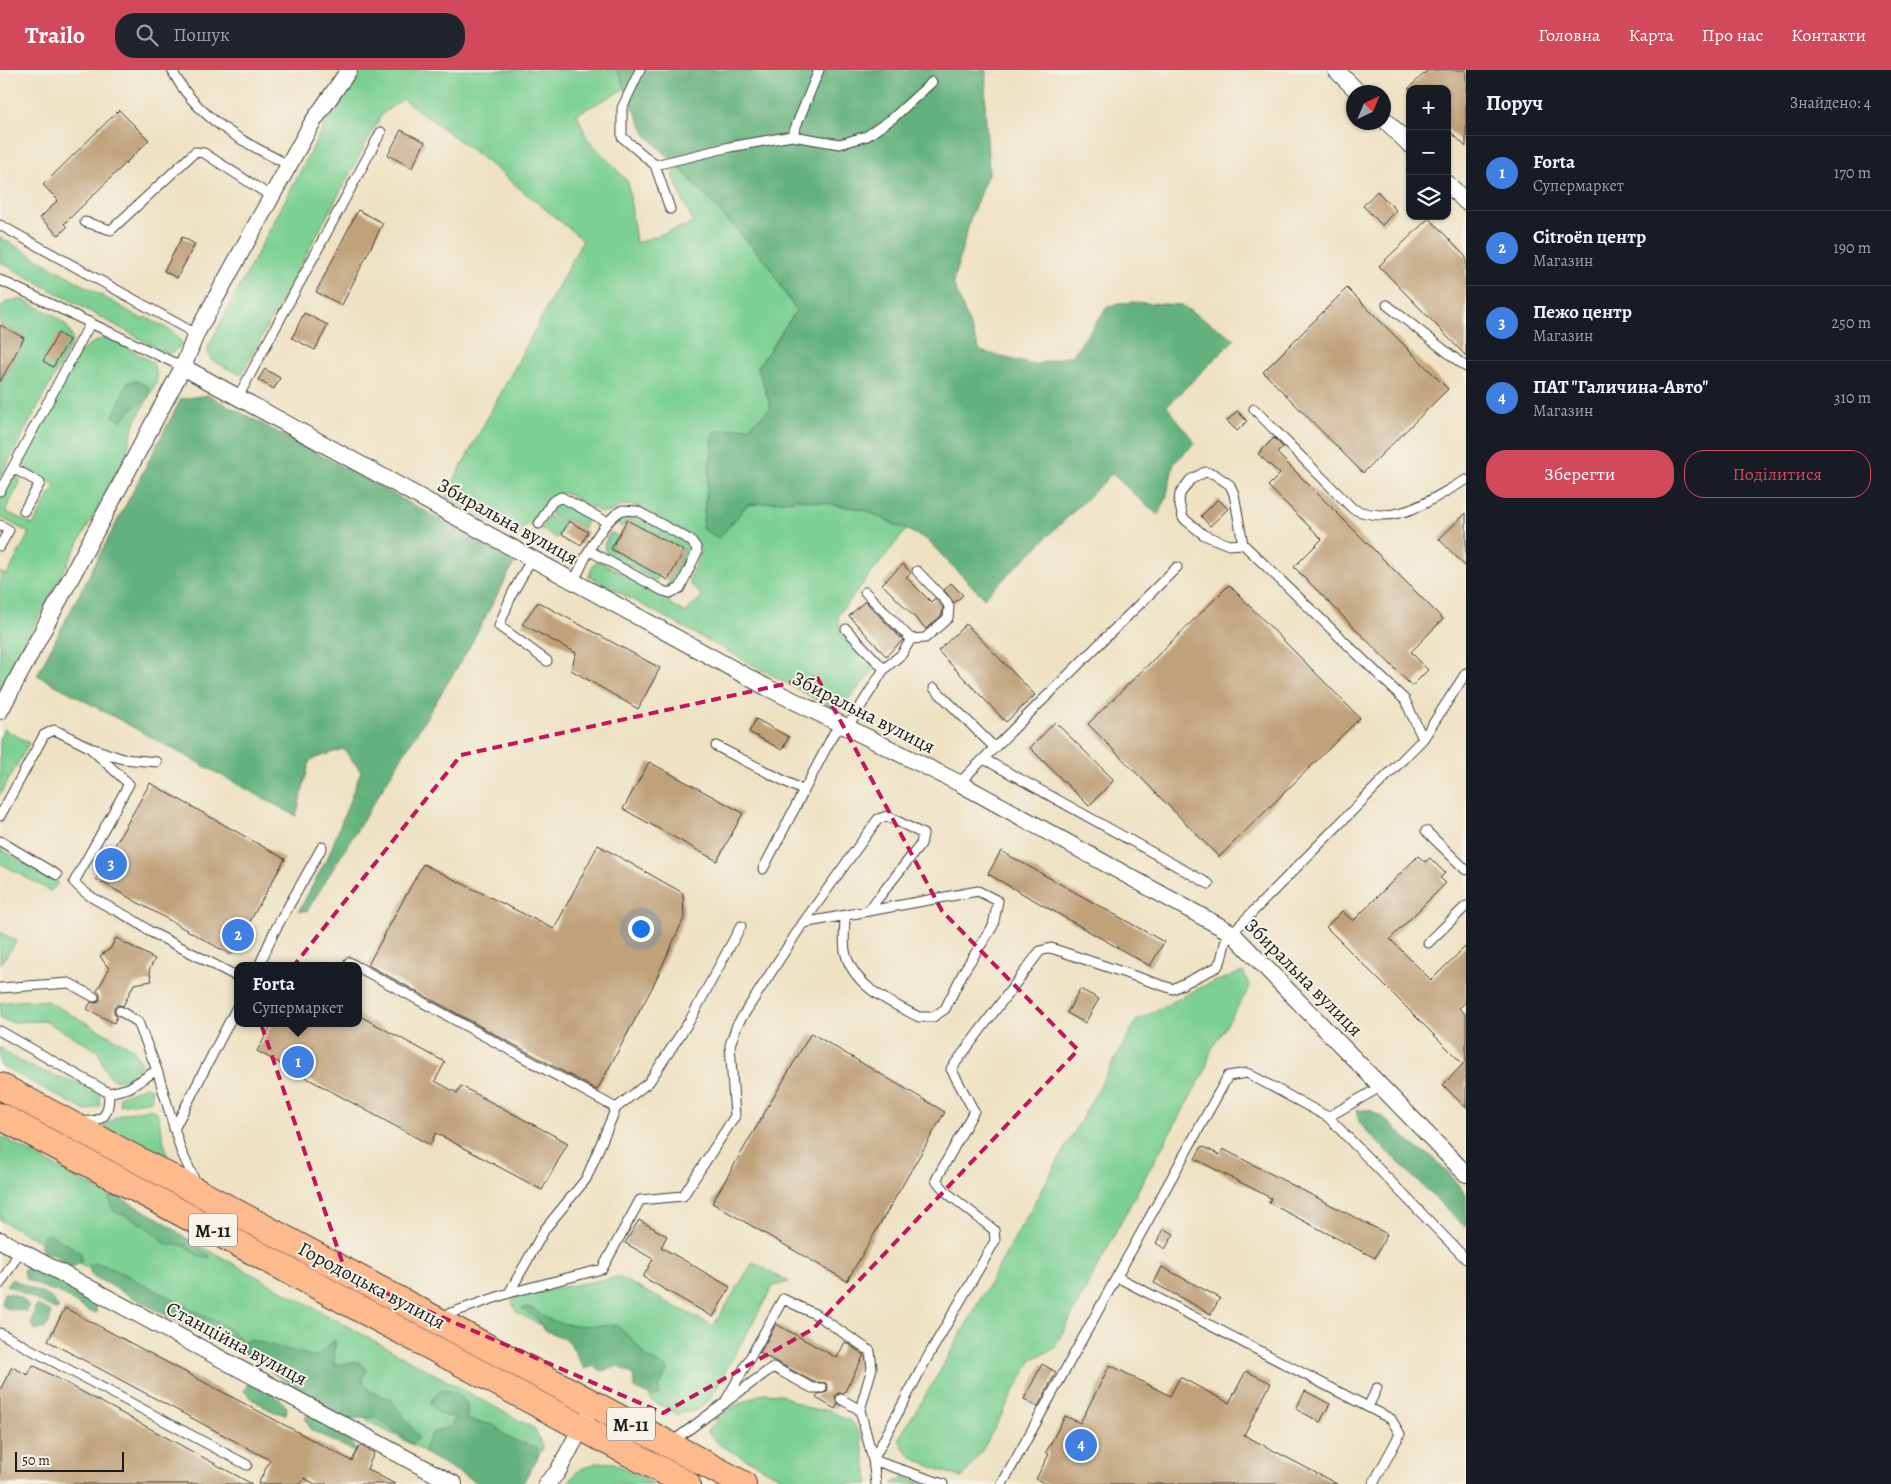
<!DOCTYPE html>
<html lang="uk">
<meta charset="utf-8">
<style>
:root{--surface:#171b24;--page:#20242c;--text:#f1f3f6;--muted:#9ea1a6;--line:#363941;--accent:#d1495b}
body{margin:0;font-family:Alegreya,serif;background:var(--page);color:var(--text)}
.controls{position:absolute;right:15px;top:15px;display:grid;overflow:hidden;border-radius:10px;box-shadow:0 1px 4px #0004}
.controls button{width:45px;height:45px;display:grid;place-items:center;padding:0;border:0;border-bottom:1px solid var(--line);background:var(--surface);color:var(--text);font:25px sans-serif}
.compass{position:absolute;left:1346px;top:15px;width:45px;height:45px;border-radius:50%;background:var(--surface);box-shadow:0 1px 4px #0004;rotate:44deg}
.scale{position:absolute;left:15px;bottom:12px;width:109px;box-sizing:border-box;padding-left:5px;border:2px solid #1c1c1c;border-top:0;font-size:14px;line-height:18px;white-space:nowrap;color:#1c1c1c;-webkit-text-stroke:4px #f7f3e8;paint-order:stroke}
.you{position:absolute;left:640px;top:858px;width:18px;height:18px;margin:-12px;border:4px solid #fff;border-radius:50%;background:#1a73e8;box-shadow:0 0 0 8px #1a73e833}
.badge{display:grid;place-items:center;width:32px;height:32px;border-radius:50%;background:var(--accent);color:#fff;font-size:16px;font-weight:700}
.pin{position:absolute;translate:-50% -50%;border:2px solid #fff;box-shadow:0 1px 5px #0006}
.popup{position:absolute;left:234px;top:892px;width:128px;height:65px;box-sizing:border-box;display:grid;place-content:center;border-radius:10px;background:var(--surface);filter:drop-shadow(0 1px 4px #0005);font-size:16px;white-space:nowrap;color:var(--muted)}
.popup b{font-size:19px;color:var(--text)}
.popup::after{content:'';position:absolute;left:50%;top:100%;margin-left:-10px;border:10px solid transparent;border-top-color:var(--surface)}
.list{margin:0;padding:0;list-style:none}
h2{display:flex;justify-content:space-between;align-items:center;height:65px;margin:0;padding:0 20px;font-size:21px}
h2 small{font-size:16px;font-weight:400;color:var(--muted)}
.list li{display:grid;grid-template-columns:32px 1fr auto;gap:15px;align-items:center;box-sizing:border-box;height:75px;padding:0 20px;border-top:1px solid var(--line)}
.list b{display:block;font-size:19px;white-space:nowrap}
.list p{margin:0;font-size:16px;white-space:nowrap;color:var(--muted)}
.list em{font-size:16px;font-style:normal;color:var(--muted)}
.actions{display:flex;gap:10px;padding:15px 20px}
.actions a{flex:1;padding:11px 0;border:1px solid var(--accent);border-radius:20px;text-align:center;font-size:18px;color:var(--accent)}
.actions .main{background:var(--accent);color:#fff}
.icon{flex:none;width:28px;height:28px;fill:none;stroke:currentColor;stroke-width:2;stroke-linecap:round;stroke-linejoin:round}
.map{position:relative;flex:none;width:1466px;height:1414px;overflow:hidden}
header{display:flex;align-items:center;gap:30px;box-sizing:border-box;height:70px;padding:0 25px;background:var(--accent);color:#fff}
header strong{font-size:24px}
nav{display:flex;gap:28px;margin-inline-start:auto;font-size:18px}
.search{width:350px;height:45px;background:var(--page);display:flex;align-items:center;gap:12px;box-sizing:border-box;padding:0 18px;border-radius:20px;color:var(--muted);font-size:19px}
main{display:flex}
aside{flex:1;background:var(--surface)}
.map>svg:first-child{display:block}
.green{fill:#7bd093;stroke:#4c7658}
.forest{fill:#64b27d;stroke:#40674c}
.building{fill:#bfa17a}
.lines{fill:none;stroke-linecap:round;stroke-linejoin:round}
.service-casing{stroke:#3c3a35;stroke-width:11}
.minor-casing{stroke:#3c3a35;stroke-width:18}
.primary-casing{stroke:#3c3a35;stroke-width:28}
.service{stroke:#fff;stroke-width:9}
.minor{stroke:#fff;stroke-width:16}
.primary{stroke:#fcba8d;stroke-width:26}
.marked{fill:none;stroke:#c2185b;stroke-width:4;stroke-dasharray:10 6;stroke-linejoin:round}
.labels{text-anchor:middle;stroke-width:4;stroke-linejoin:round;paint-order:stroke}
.shield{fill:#f7f3e8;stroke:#5e5c59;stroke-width:1}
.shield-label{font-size:19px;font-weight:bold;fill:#1c1c1c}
.street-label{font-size:20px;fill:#1c1c1c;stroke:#f7f3e8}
</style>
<header>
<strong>Trailo</strong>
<div class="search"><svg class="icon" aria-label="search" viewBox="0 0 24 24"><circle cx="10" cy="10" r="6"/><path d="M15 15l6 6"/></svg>Пошук</div>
<nav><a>Головна</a><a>Карта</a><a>Про нас</a><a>Контакти</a></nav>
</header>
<main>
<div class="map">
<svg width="1466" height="1414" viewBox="0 0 1466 1414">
<rect width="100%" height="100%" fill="#f7f3e8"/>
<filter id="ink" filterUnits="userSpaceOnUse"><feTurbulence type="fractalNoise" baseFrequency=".02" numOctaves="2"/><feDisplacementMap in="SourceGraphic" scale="10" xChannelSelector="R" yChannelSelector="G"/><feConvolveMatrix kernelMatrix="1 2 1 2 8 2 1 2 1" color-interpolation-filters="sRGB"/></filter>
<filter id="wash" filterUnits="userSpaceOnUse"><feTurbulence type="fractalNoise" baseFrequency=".0096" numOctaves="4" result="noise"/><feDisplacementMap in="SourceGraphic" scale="20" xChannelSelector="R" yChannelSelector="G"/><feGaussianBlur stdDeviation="1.12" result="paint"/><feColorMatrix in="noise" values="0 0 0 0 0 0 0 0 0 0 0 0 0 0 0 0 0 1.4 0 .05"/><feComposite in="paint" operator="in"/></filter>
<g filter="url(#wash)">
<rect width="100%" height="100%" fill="#eee2c3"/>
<path class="green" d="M 364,0 L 617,0 L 626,18 L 577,44 L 587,68 L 628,112 L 636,173 L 693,153 L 672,104 L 679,97 L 767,193 L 796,241 L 758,297 L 771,338 L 749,357 L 719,468 L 747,435 L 800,429 L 865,440 L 906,460 L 838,545 L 840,561 L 871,591 L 873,601 L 838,641 L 589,506 L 594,493 L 599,491 L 668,528 L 670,534 L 685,543 L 702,526 L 690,514 L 690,507 L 701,482 L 697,471 L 693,467 L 636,436 L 621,435 L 611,442 L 602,443 L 566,423 C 547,422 542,443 534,456 L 527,453 L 518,467 L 445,427 L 583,170 L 480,86 L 403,29 L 382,44 L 241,305 L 211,290 L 207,279 L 332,41 Z
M 0,167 L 142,249 L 145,247 C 157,254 179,261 182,275 L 172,283 L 166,283 L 0,192 Z
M 19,229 L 25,231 C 42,240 74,250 72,273 L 0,407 L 0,314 L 25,268 L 0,255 L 0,240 L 6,232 Z
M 102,269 L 113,270 L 145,288 L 153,293 L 157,306 L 156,314 L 134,354 L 126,385 L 0,619 L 0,502 L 7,505 L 29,463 L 0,447 L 0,429 L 12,408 L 19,408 L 20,413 L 5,441 L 33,455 L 55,415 C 44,408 21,401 24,386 L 79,285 L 88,275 Z
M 562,431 L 589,446 L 584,458 L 568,449 L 566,453 L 550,444 L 555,434 Z
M 623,443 L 634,443 L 687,473 L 692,478 L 692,486 L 676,515 L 666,517 L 685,480 L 627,449 L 622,457 L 617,454 L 616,451 Z
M 548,446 L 564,455 L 557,468 L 541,459 Z
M 612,463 L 617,466 L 611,479 L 659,505 L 656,511 L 606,484 L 604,475 L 609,464 Z
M 4,659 L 29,673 L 0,725 L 0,668 Z
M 0,779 L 54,810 L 58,812 L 57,815 L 50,821 L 0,793 Z
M 0,862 L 17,871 L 0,894 Z
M 1243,902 L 1250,917 L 1211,980 L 1205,1001 L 1144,1109 L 1054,1279 L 1032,1289 L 983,1379 L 962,1408 C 941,1399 905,1393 899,1368 L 940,1301 L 1137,950 L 1206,915 Z
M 27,930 L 47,931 L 133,979 L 141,993 L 140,997 L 126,1009 L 115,1010 L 108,1006 L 98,981 L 45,951 L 11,952 L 0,949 L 0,933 Z
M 0,977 C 27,1002 64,1006 96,1020 L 100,1023 L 100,1036 L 86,1041 L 0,995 Z
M 146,1016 L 151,1019 L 152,1030 L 120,1035 L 119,1027 Z
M 149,1039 L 157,1042 L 168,1089 L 163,1089 L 103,1056 L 122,1044 Z
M 0,1066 L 535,1359 L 543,1378 L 522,1414 L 484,1414 L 0,1150 Z
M 753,1192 L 789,1212 L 773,1216 L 710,1329 L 697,1340 L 678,1344 L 652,1331 L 638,1305 L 516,1242 L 512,1231 L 516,1226 L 618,1207 L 713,1256 Z
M 764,1323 L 779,1324 L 812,1340 L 827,1339 L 852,1352 L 861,1366 L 869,1414 L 793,1414 L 720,1375 L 707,1361 L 728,1339 Z
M 598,1392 L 614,1393 L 654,1414 L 568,1414 L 577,1401 Z
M 903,1407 L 924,1414 L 892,1414 Z"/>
<path class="forest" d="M 617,0 L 986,0 L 985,36 L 989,101 L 971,146 L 953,213 L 980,281 L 1033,295 L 1073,285 L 1108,236 L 1132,232 L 1181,235 L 1235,269 L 1167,336 L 1195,373 L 1174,393 L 1166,429 L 1158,445 L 1112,404 L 984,528 L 926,469 L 865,440 L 800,429 L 747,435 L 719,468 L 702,459 L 714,361 L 749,357 L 771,338 L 758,297 L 796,241 L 767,193 L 679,97 L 645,64 Z
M 137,311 L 149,317 L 149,327 L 131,340 L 121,351 L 113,346 L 128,312 Z
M 208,325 L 516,490 L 466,583 L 307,841 L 299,841 L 329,785 L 361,701 L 343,679 L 310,690 L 296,746 L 37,605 L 181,329 Z
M 1356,1040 L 1370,1040 L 1381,1046 L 1419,1080 L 1430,1085 L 1448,1102 L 1466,1125 L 1466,1158 L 1368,1063 L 1359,1052 Z
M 115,1125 L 163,1151 L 211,1187 L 202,1188 L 183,1175 L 167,1175 C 151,1161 136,1146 114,1142 L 109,1128 Z
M 50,1164 L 81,1183 L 81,1192 L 75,1196 L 67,1197 L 54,1185 L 43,1183 L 40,1173 L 43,1166 Z
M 98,1193 L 120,1202 L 230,1259 L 243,1272 L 251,1270 L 316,1287 L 335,1270 L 334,1295 L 358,1292 L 367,1299 L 362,1309 L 369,1321 L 391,1329 L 419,1368 L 412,1374 L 376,1347 L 347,1349 L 337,1345 L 271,1302 L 267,1291 L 218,1273 L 91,1205 L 89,1195 Z
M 27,1195 L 52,1204 L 94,1227 L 97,1234 L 96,1243 L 90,1242 L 57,1221 L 48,1220 L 26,1209 L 23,1201 Z
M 11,1209 L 50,1227 L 59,1238 L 56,1240 L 52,1238 L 7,1215 Z
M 4,1223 C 14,1222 23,1228 29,1236 L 26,1241 L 6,1238 L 1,1232 Z
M 37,1235 L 51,1242 L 49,1253 L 45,1258 L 36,1260 L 31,1256 L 35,1237 Z
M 527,1237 C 537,1239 541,1247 550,1250 C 568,1257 596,1256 616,1255 L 633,1270 L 645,1286 L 668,1299 L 659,1318 L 659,1324 L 654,1327 L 635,1319 L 633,1305 L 619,1296 L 602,1301 L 594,1296 L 584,1299 L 569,1271 L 543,1259 L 538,1249 L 522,1239 Z
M 248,1313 C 263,1317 276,1324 287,1337 L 286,1344 C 271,1344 254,1331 244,1321 Z
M 444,1320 L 455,1322 L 467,1333 L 467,1350 L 494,1355 L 508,1368 L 538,1378 L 537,1389 L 522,1414 L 480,1414 L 424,1383 L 424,1378 L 432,1364 L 431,1363 L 451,1357 L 455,1347 C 443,1346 437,1344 430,1333 L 437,1323 Z
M 309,1343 C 328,1353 352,1360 355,1382 L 311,1360 L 305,1348 Z"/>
<g id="blocks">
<path class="building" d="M 1428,0 L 1466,0 L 1466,77 L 1447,58 L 1447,19 L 1408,19 Z
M 119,40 L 149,70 L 64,154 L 67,157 L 59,165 L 40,148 L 58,130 L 43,115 Z
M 401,60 L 425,72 L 412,98 L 388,85 Z
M 1377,121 L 1396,140 L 1382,155 L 1363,136 Z
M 358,140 L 383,153 L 342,235 L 316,222 Z
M 1429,148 L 1466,187 L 1466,286 L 1379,196 Z
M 182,167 L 195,174 L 177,208 L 164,201 Z
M 1347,218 L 1448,319 L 1363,403 L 1263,302 Z
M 304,243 L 328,255 L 315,280 L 292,268 Z
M 0,255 L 24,268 L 0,312 Z
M 58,263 L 69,270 L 53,297 L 43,291 Z
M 265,299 L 280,308 L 274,319 L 258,310 Z
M 1237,341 L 1247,351 L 1237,361 L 1227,351 Z
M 1274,368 L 1283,377 L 1277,383 L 1443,549 L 1411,582 L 1428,600 L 1412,616 L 1294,497 L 1322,469 L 1268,416 L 1280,404 L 1258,384 Z
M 1218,429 L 1228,439 L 1210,456 L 1201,446 Z
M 1466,443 L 1466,497 L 1439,469 Z
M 627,450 L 684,481 L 668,510 L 611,479 Z
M 569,451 L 588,462 L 581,475 L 562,464 Z
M 903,494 L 911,503 L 906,507 L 931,532 L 935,528 L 943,538 L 942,545 L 926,559 L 882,514 Z
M 951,513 L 963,525 L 954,533 L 944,520 Z
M 1229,515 L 1360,648 L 1219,787 L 1088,654 Z
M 865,531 L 903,570 L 886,586 L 849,546 Z
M 538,532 L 660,598 L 638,639 L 571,600 L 576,583 L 522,554 Z
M 966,554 L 1035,625 L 1006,652 L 938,581 Z
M 756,649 L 789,667 L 782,680 L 749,662 Z
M 1055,652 L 1114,710 L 1089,736 L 1030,678 Z
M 649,692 L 743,743 L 717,791 L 623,739 Z
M 150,713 L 285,789 L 231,885 L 96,809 Z
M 598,775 L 683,823 L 684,848 L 652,918 L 597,1020 L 368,895 L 423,794 L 554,859 Z
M 1001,781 L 1164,872 L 1150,896 L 988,804 Z
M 1418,786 L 1425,792 L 1430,788 L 1445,803 L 1440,808 L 1446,813 L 1390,869 L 1431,910 L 1466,876 L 1466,932 L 1459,938 L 1466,945 L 1466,1038 L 1443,1015 L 1463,994 L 1326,857 L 1342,841 L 1353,851 Z
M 116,868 L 155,889 L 149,900 L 152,911 L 134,914 L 123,936 L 117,935 L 114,938 L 114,944 L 117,947 L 114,953 L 87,939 L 91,932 L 97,933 L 100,930 L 100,924 L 97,921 L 109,899 L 100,886 L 110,879 Z
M 1080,919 L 1099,929 L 1085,953 L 1067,943 Z
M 358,945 L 445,992 L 435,1011 L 457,1023 L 461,1016 L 568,1073 L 542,1120 L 436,1063 L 430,1075 L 257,981 L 273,953 L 358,953 Z
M 811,963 L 945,1042 L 847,1211 L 712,1133 Z
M 1202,1076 L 1220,1085 L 1223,1079 L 1387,1164 L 1375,1188 L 1269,1133 L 1271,1128 L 1195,1089 Z
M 639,1150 L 667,1166 L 661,1177 L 730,1217 L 713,1247 L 643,1207 L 653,1189 L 625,1173 Z
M 1164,1159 L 1174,1164 L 1165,1179 L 1156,1173 Z
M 1162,1197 L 1220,1228 L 1211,1244 L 1154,1213 Z
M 65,1238 L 352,1391 L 360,1375 L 374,1383 L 367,1399 L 395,1414 L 315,1414 L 304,1408 L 301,1414 L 258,1414 L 270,1390 L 48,1271 Z
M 776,1254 L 837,1288 L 845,1272 L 864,1285 L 844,1323 L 838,1323 L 835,1326 L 838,1334 L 835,1339 L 816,1328 L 818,1324 L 827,1322 L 828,1318 L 826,1313 L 814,1312 L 760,1283 Z
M 1042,1294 L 1056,1302 L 1038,1337 L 1024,1329 Z
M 33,1295 L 252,1414 L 0,1414 L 0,1320 L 12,1297 L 28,1305 Z
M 1110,1295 L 1170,1326 L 1180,1307 L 1229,1333 L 1246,1301 L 1271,1313 L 1244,1365 L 1337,1414 L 1046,1414 L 1036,1409 L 1049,1384 L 1046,1382 L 1065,1346 L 1080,1353 Z
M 1305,1321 L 1330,1334 L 1320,1352 L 1296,1339 Z"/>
</g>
</g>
<g filter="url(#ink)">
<use href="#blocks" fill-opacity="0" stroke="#3c3a35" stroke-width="1"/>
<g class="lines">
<g class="service-casing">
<path id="service" d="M 172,0 C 195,47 244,73 289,95
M 640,0 L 622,38 L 622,67 L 655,95 L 730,77 L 792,66 L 840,74 L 867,66 L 893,48 L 932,12
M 792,66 L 819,0
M 655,95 L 670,139
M 85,152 L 111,160 L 195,82 L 204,83 L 272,127
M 0,155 L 196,264
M 0,210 L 183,297
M 1387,235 L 1466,297
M 238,327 L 381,62
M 1254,339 L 1353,439 C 1398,457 1427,431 1466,410
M 13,398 L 40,413 L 24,441
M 0,421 L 91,252
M 539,454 L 552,432 L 561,427 L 607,452
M 0,455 L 9,460 L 0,476
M 1243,474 L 1229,475 L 1204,465 L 1183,448 L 1179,432 L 1180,424 L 1190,410 L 1205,402 L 1214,404 L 1230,415 L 1234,424 L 1243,474 L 1405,630 L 1423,669
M 532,488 L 512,524 L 499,556 L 547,591
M 574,511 C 586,487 599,454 622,440 L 637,441 L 690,470 L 696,477 L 697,482 L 680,518 L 670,523 L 663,521 L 590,481
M 865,522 L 911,569
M 846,559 L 884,599
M 934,618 L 995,678
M 716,676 L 804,721
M 94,679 L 123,689 L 157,692
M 984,689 L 1209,814
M 959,713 L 1177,497
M 0,746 L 44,665 L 54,660 L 59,662 L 89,677 L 129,714 L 74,812 C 94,835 126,841 149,861 L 238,907
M 1426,761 L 1466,800
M 0,771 L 57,805
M 763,799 L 834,663 L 852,650 L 884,599 L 902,584 L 911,569 L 925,568 L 948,548 L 949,537 L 947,532 L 917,501
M 803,853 L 878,749 L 887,746 L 923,764 L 921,774 L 868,841
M 1428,873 L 1466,836
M 349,892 L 356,896
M 259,896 L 274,862 L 322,777
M 358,897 L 616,1038 L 586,1109 L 545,1159 L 509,1223
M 0,918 L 69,913 L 94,927
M 120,941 L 138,952 L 157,1000 L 181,1081 L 196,1113
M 0,961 L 109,1023 C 109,1042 106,1053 83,1051
M 109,1023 L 129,1018 L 157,1000
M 616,1038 L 649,1012 L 690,950 L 741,856
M 1328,1047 L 1466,1189
M 174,1059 L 238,935
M 1117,1207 L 1391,1349 L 1400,1364 L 1373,1414
M 0,1214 L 20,1181
M 442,1246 L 509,1223 L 602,1199 L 640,1130 L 683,1126 L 735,1046 L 730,975 L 737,955 L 803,853 L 978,821 L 998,831 L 993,856 L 964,901 L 945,939 L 933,947 L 919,947 C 890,932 853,917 845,881 C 843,870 845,857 845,846
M 0,1263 L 247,1395
M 841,1329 L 860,1340
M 724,1334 L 783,1229 L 817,1245 L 870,1281 L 872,1298 L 860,1340 L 873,1390 L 876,1414
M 1368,1337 L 1377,1318
M 672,1372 L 773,1297 L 812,1318 L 822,1318
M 943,1414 L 873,1390 L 926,1290 L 995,1171 L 994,1160 L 946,1122 L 936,1110 L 974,1041 L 951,999 L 1040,881 L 1051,878 L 1173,919 L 1217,897 L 1221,890 L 1226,869 L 1423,669 L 1466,603
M 1002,1414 L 1228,1006 L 1247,1003 L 1328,1047 L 1382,1016"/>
</g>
<g class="minor-casing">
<path id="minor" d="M 1336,0 L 1358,22
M 1384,49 L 1410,75
M 1447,113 L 1466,132
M 183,297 L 766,617 L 959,713 L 1232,863 L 1466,1104
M 0,641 L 183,297 L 196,264 L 312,53 L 349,0
M 0,1170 L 454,1414
M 546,1414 L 557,1403 L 586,1349"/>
</g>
<g class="primary-casing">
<path id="primary" d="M 0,1016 L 743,1414
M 0,1046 L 687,1414"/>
</g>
<use href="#service" class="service"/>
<use href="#minor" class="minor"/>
<use href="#primary" class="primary"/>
</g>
</g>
<path class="marked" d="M 817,607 L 942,841 L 1078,980 L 813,1259 L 663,1343 L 347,1206 L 257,942 L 461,685 Z"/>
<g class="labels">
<g class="shield">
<rect x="189" y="1143.5" width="48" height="33" rx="4"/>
<rect x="607" y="1337.5" width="48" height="33" rx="4"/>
</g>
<g class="shield-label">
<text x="213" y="1167">М-11</text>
<text x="631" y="1361">М-11</text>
</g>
<g class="street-label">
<text transform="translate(508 451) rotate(29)" y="7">Збиральна вулиця</text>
<text transform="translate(864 642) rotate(27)" y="7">Збиральна вулиця</text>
<text transform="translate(1304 907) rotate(45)" y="7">Збиральна вулиця</text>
<text transform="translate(372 1215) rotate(28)" y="7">Городоцька вулиця</text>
<text transform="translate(237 1273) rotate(28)" y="7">Станційна вулиця</text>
</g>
</g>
</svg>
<div class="controls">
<button>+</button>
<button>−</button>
<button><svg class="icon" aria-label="layers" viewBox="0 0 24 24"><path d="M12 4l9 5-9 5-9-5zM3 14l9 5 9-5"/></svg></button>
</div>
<svg class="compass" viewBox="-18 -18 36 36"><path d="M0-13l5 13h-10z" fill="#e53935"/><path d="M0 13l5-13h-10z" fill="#9ea1a6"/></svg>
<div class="scale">50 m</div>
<div class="you"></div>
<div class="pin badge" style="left:298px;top:992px;background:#3f7fe0">1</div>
<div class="popup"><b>Forta</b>Супермаркет</div>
<div class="pin badge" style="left:238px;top:865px;background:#3f7fe0">2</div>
<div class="pin badge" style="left:111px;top:794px;background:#3f7fe0">3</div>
<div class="pin badge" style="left:1081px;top:1375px;background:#3f7fe0">4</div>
</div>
<aside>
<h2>Поруч<small>Знайдено: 4</small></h2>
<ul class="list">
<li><span class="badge" style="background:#3f7fe0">1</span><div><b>Forta</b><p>Супермаркет</p></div><em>170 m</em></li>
<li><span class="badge" style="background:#3f7fe0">2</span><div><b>Citroën центр</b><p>Магазин</p></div><em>190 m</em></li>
<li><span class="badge" style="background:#3f7fe0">3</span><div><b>Пежо центр</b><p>Магазин</p></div><em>250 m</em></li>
<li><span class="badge" style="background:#3f7fe0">4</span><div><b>ПАТ &quot;Галичина-Авто&quot;</b><p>Магазин</p></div><em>310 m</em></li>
</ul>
<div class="actions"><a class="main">Зберегти</a><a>Поділитися</a></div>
</aside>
</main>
